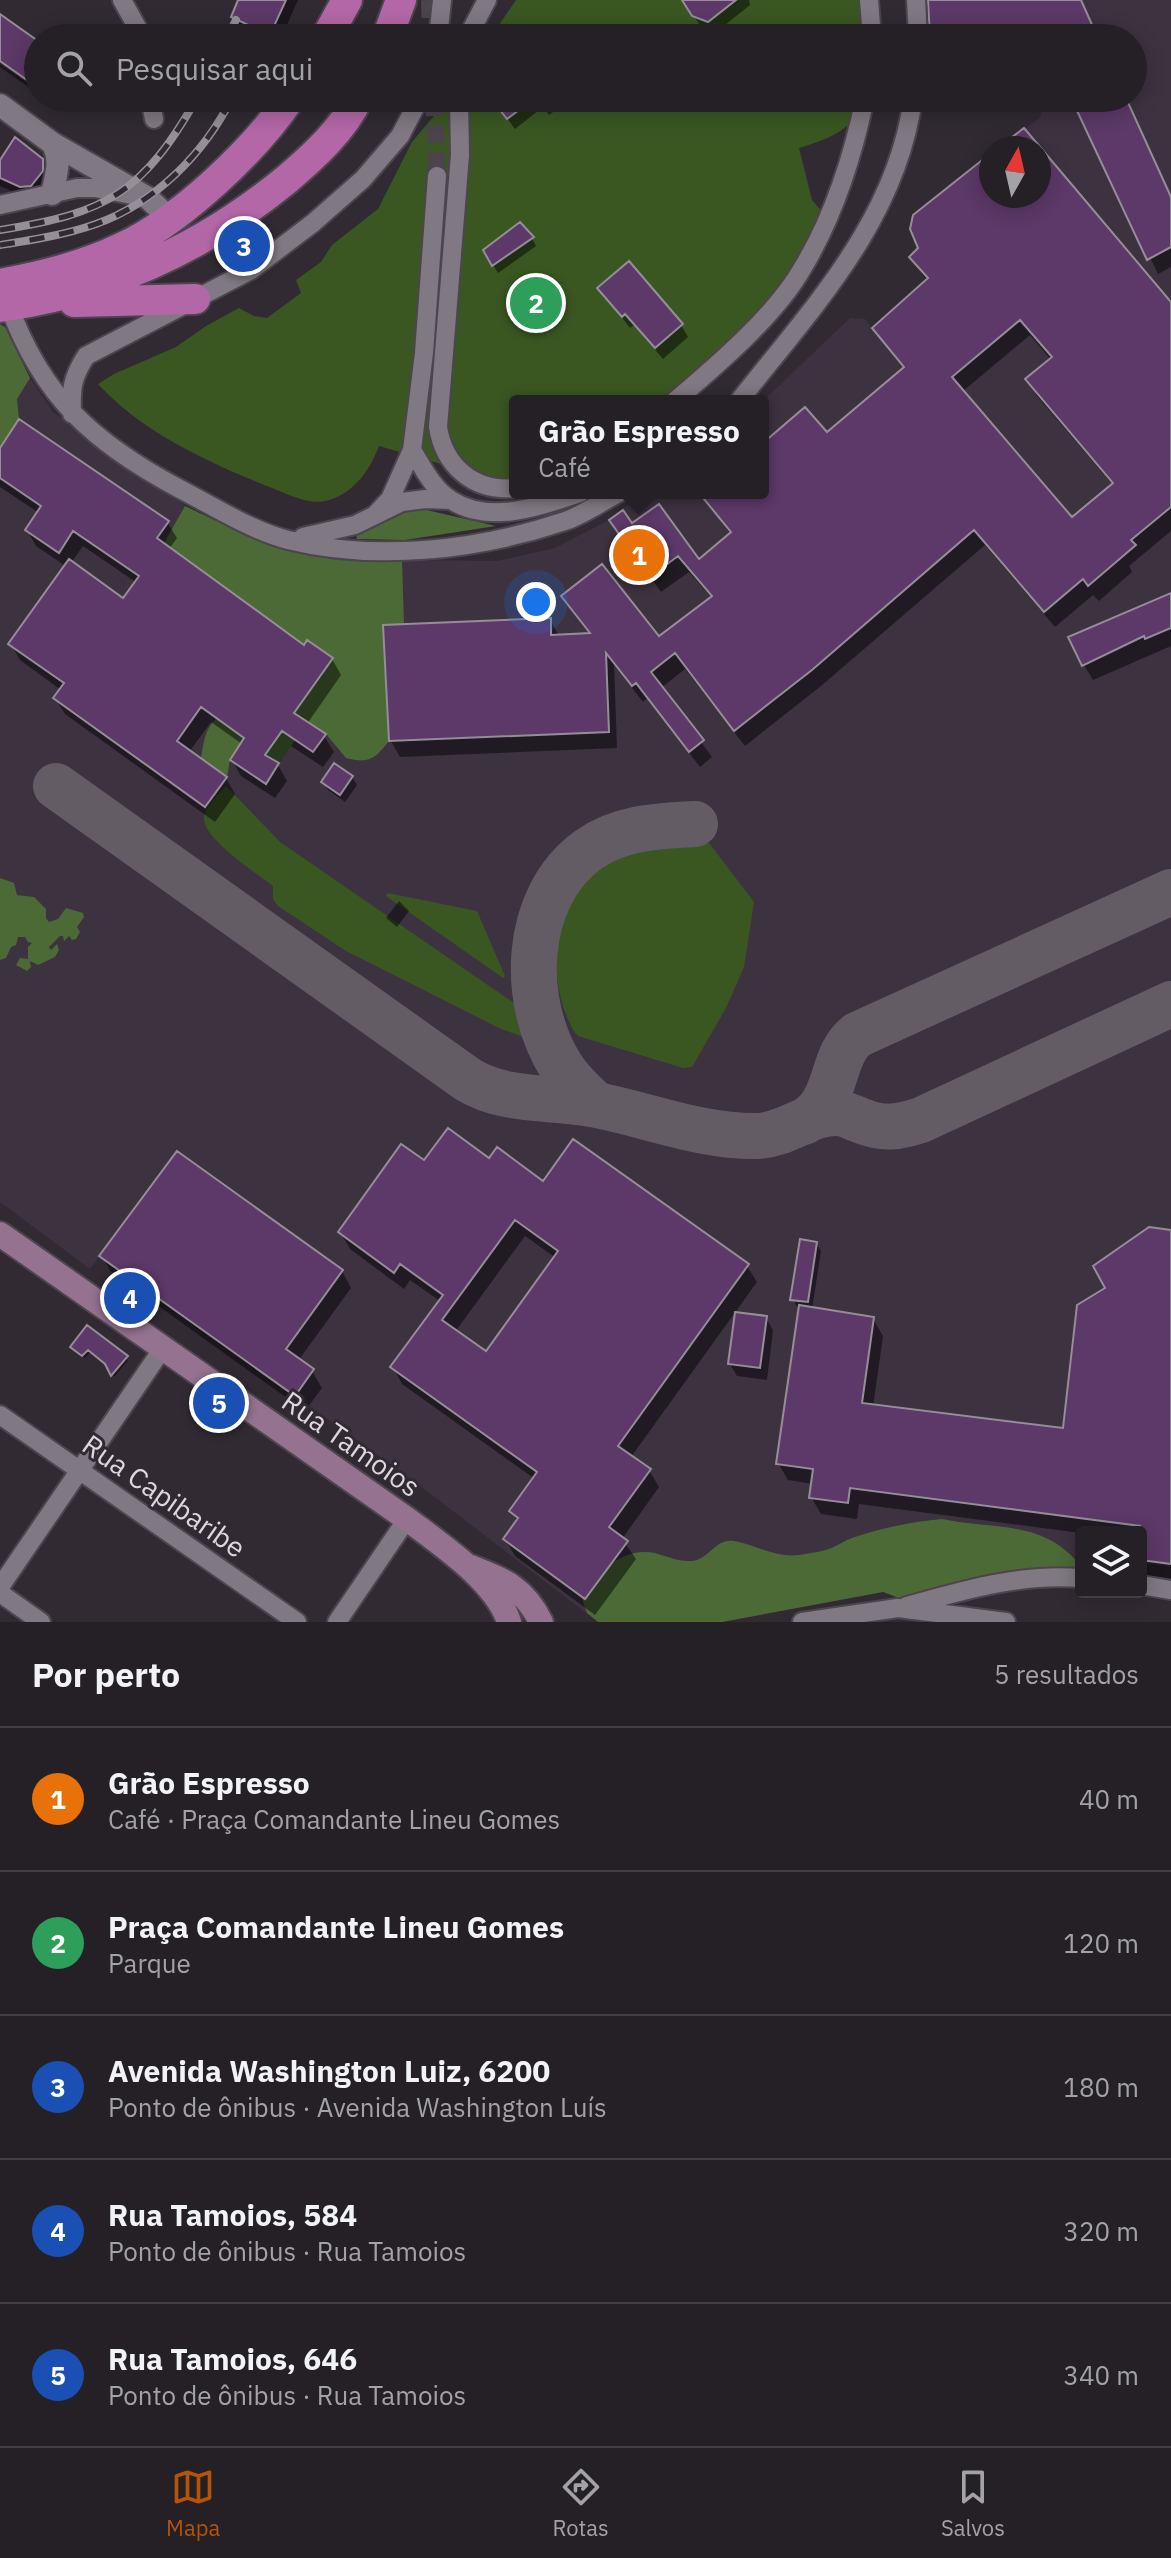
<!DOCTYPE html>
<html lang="pt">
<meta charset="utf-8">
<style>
:root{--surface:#252026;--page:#2d282e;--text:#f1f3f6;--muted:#a3a3a7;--line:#423e43;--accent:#b45309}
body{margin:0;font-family:"IBM Plex Sans",sans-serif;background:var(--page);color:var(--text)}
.controls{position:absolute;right:24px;bottom:24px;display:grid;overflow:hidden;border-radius:8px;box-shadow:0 4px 20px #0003}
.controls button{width:72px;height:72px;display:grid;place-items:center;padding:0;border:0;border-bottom:2px solid var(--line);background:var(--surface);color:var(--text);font:40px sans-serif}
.compass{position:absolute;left:979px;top:136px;width:72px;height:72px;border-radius:50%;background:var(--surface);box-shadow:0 4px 20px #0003;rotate:8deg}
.you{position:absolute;left:536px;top:602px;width:28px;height:28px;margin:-20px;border:6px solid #fff;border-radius:50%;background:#1a73e8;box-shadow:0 0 0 12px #1a73e833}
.badge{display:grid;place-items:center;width:52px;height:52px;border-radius:50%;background:var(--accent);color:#fff;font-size:26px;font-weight:700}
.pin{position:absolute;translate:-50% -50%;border:4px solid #fff;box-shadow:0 2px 8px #0006}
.popup{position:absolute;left:509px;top:395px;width:260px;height:104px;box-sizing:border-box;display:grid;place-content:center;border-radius:8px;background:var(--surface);filter:drop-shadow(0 2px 6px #0005);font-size:26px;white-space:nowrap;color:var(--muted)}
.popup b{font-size:30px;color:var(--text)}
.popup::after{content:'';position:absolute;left:50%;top:100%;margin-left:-16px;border:16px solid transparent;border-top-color:var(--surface)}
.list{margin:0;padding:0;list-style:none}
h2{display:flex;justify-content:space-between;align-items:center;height:104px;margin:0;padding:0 32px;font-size:34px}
h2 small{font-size:26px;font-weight:400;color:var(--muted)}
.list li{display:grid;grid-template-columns:52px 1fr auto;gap:24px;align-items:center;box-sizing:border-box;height:144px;padding:0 32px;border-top:2px solid var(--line)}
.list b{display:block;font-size:30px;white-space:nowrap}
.list p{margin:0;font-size:26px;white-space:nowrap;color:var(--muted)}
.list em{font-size:26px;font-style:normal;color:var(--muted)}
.icon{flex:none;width:44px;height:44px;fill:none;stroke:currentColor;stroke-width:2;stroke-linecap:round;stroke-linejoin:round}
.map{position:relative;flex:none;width:1171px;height:1622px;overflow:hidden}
.search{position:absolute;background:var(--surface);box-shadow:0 4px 20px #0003;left:24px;right:24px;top:24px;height:88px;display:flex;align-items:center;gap:20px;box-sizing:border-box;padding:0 28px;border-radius:44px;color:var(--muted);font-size:30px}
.sheet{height:824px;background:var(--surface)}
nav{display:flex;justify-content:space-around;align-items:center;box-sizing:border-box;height:112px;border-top:2px solid var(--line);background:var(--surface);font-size:22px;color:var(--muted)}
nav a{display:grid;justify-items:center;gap:4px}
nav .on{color:var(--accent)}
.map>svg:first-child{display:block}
.built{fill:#3d3240}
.green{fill:#3a5722}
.forest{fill:#4c6a35;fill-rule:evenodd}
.shadow{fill:#0007;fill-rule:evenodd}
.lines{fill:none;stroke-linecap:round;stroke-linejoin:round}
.taxiway{stroke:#635c65;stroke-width:46}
.building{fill:#5c3968;stroke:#958d98;stroke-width:2;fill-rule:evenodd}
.minor-tunnel{stroke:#4b444d;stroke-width:18;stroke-dasharray:18 9;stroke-linecap:butt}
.minor-casing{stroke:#4c454e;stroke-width:22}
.tertiary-casing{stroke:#4c454e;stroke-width:26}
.secondary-casing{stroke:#4c454e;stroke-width:28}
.trunk-casing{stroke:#4c454e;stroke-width:34}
.minor{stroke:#807882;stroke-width:18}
.tertiary{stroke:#807882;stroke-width:22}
.secondary{stroke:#947290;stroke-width:24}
.trunk{stroke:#b467a7;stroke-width:30}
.rail-casing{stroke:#958f97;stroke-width:8}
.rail{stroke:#312a33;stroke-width:5;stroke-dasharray:15;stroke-linecap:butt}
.labels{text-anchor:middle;stroke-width:6;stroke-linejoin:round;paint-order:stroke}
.street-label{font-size:28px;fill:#ddd8de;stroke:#312a33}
</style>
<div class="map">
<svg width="1171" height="1622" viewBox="0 0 1171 1622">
<rect width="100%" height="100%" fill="#312a33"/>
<path class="built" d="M 944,0 L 1171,0 L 1171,1567 L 1141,1563 L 1141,1532 L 1081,1532 L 1081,1566 L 1018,1574 L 902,1599 L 883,1592 L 722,1622 L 598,1622 L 415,1482 L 100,1256 L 90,1269 L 0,1202 L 0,324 L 5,327 L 30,378 L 53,412 L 185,506 L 256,540 L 301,551 L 402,560 L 497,561 L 555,548 L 609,520 L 623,510 L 638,493 L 763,493 L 763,401 L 850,318 L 865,319 L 872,328 L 928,278 L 909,257 L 918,248 L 910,229 L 913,215 L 991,153 L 991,196 L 1039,196 L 1039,148 L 998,148 L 1040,118 L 1043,98 L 1133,98 L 1133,38 L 946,38 Z"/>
<path class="green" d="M 516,0 L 874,0 L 877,38 L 490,38 Z
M 449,98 L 870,98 C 850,130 835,137 799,148 L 812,200 L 835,227 L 805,276 L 686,401 L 515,401 L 515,491 L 448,466 L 379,446 C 370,470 353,495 325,501 C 309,505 287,494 272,488 C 210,463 144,434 98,384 L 114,374 L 176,347 L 206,326 L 239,308 L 254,316 L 267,318 L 301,293 L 296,280 L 321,262 L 332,245 L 378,209 L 412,142 Z
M 226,786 L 280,842 L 517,1005 L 530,1039 L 501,1029 L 346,951 L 278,906 L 273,899 L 273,886 C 258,874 200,837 204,816 C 206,806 219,794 226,786 Z
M 699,842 L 709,843 L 754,902 L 744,967 L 726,1008 L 692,1067 L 683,1068 L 578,1036 C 571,1029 568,1019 564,1009 C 548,964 558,898 599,868 C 628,846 664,845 699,842 Z
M 388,893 L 477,911 L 505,976 L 503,978 L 386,896 Z"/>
<path class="forest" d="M 0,324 L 5,327 L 30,378 L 17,399 L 19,419 L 0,448 Z
M 185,506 L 256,540 L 301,551 L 402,560 L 404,625 L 383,626 L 389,741 C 375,759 369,764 346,758 L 326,734 L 308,722 L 279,763 L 243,740 L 230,760 L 227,777 L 201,758 C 204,742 204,730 217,718 L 225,724 L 290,635 L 164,543 ZM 307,641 L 333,658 L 272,745 Z
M 418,508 L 496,526 L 405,540 L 357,539 L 355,530 Z
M 0,878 L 14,883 L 17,895 L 34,897 L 46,909 L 46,918 L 49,922 L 58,919 L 66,908 L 83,913 L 84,917 L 77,927 L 80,932 L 76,939 L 72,940 L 69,936 L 64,941 L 63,936 L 60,936 L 49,947 L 51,950 L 57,944 L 59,950 L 55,957 L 38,965 L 30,961 L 31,967 L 27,971 L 16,965 L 20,958 L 28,959 L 28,947 L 32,943 L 28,942 L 25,937 L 18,937 L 16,945 L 11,947 L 6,958 L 0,960 Z
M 942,1519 C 995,1530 1043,1519 1081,1566 L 1018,1574 L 902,1599 L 883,1592 L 722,1622 L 598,1622 L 587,1613 L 582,1599 C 594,1573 624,1546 655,1553 C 666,1556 679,1562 691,1561 C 709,1560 715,1538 734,1541 C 757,1545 774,1558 799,1555 C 809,1553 820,1552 829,1549 C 837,1546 844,1541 852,1538 C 880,1528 912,1522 942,1519 Z"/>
<path class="shadow" d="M 240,0 L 298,0 L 281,38 L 259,38 L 240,29 L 233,17 Z
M 683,0 L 749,0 L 750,5 L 715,33 L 702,28 Z
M 0,17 L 38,43 L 38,86 L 34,91 L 0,67 L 0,64 L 34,87 L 36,84 L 0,59 Z
M 492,98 L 572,98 L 549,115 L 543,107 L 515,129 Z
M 1074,98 L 1126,98 L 1171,197 L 1171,267 L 1158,274 Z
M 1039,148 L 1171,306 L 1171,531 L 1129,566 L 1132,572 L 1099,601 L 1093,595 L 1055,627 L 985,545 L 821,686 L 745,746 L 685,669 L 661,688 L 712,757 L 700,767 L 647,698 L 643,702 L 614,665 L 617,748 L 400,757 L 391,741 L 550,620 L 559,636 L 591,635 L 564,597 L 658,639 L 712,598 L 689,572 L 661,592 L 611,521 L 632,526 L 699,562 L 731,535 L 702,494 L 763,493 L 763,444 L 827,435 L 904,369 L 874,329 L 927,281 L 912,257 L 991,156 L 991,196 L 1039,196 ZM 1030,335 L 1051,360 L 1028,380 L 1037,396 L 1113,485 L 1072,520 L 962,392 Z
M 42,160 L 49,174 L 49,184 L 29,199 L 0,186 L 0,164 Z
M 532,238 L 536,246 L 498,273 L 485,251 Z
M 600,289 L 681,325 L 688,337 L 663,359 L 634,325 L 630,328 Z
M 0,451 L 167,522 L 177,538 L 169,549 L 305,647 L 332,659 L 341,675 L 307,724 L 324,736 L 334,752 L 323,767 L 291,746 L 278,765 L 287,781 L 275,798 L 241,776 L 232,760 L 242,744 L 211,722 L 189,752 L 226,778 L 235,794 L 215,822 L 65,714 L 55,698 L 61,690 L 20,660 L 11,644 L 67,567 L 36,546 L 27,530 L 39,513 L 0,487 ZM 83,546 L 137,583 L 124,601 L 71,563 Z
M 1171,595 L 1171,646 L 1093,680 L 1084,665 Z
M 352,777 L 357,785 L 345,802 L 328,790 L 324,782 Z
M 399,901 L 409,911 L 397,927 L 386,918 Z
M 490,1160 L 747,1266 L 757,1282 L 631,1457 L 649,1470 L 659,1487 L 622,1539 L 636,1559 L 595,1615 L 515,1556 L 505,1539 L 518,1522 L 511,1511 L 535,1479 L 402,1384 L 393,1367 L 440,1301 L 410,1280 L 404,1289 L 350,1249 L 340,1232 L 425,1163 ZM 525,1236 L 556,1258 L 486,1354 L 455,1332 Z
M 1171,1232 L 1171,1579 L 1147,1576 L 1141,1566 L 1141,1532 L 1081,1533 L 859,1504 L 857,1519 L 821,1514 L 811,1497 L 813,1484 L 788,1480 L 778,1463 L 801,1308 L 797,1307 L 793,1299 L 816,1243 L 821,1251 L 812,1309 L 873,1319 L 883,1336 L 873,1407 L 1065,1431 L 1107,1288 Z
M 102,1256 L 342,1271 L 351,1288 L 298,1361 L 312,1371 L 322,1388 L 305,1411 L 111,1272 Z
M 766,1318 L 773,1330 L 767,1380 L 737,1376 L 730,1364 Z
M 87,1327 L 128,1360 L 114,1377 L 109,1367 L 90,1352 L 85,1358 L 73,1348 Z"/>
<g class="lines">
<path class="taxiway" d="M 56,786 L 467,1079 C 505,1103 554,1096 597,1105 C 651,1116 703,1137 758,1136 C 787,1135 811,1111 839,1113 C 847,1114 855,1119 862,1121 C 884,1130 900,1127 921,1120 L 1171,1004
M 595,1104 C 583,1093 571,1082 562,1068 C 520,1003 522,898 588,850 C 620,827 658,826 695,824
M 804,1122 C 809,1118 815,1114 819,1109 C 837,1088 834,1053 857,1035 L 1171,892"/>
</g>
<path class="building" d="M 238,0 L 286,0 L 270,35 L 231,17 Z
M 682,0 L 736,0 L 708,22 L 692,16 Z
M 928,0 L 1081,0 L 1098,38 L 930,38 Z
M 0,14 L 38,41 L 38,64 L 27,80 L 0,61 Z
M 491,98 L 535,98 L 507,119 Z
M 1071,98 L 1126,98 L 1171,197 L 1171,247 L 1147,260 Z
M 1024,128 L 1171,302 L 1171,507 L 1131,540 L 1136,545 L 1088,586 L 1083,579 L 1044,612 L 974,530 L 812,670 L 734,731 L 675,653 L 651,672 L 704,740 L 689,752 L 636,683 L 632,686 L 606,653 L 609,732 L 389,741 L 383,625 L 551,618 L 551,635 L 590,633 L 561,596 L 602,564 L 659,636 L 712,596 L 678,556 L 650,577 L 609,520 L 623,510 L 632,523 L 659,504 L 699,559 L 731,532 L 699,493 L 763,493 L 763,443 L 805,407 L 827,432 L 904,367 L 872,328 L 928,278 L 909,257 L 918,248 L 910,229 L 913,215 L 991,153 L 991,196 L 1039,196 L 1039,148 L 998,148 ZM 1020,320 L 1052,357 L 1025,379 L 1113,483 L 1072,517 L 952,377 Z
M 15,137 L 43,159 L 43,171 L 31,186 L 20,187 L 0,178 L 0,160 Z
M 520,222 L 534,237 L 492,266 L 483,250 Z
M 629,261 L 683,324 L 655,348 L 625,314 L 622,317 L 597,288 Z
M 19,419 L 169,521 L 157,538 L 304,645 L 307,640 L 333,658 L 294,713 L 326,734 L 313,752 L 282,731 L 265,755 L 279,763 L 266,784 L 230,760 L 244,738 L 201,707 L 177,741 L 227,777 L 205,807 L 53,698 L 64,683 L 8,644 L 69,559 L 123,598 L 139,576 L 73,531 L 59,553 L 25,530 L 41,506 L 0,478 L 0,448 Z
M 1171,593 L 1171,628 L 1145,639 L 1144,636 L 1082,666 L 1068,637 Z
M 334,763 L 353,776 L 340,795 L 321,782 Z
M 448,1128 L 489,1158 L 497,1147 L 543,1181 L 573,1139 L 749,1264 L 618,1446 L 651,1469 L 609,1527 L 628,1541 L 585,1599 L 503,1539 L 518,1518 L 509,1511 L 537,1472 L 390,1367 L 443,1295 L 400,1264 L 394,1273 L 338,1232 L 401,1144 L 424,1160 ZM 515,1220 L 558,1251 L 486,1351 L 442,1320 Z
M 177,1151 L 343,1270 L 286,1349 L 314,1369 L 295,1396 L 99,1256 Z
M 1149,1227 L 1171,1230 L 1171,1564 L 1141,1560 L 1140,1526 L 850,1488 L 848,1503 L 809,1498 L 813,1469 L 776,1464 L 799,1305 L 874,1317 L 862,1403 L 1063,1428 L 1077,1305 L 1105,1288 L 1093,1266 Z
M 800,1239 L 817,1242 L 808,1302 L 790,1300 Z
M 735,1312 L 767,1316 L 760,1368 L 728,1364 Z
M 87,1325 L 128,1356 L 111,1376 L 105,1364 L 88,1350 L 82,1356 L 70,1347 Z"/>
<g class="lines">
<path class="minor-tunnel" d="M 430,0 L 431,38
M 434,98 L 437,176"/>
<g class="minor-casing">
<path id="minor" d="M 122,0 L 137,27 L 139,38
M 869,0 L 872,38
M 916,0 L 918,38
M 438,38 L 442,0
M 467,38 L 487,0
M 150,98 L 154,119
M 459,98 L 460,155 L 438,427 C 444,466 474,492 515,488
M 0,205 L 77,188 L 95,188 L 137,196
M 9,306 C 42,397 94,443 178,488 C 213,506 250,530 288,540 C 377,562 479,550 565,521 C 583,515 601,502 619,493
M 675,401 C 716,366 775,316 802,269 C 833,218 853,156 865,98
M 739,401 C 812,308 897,220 913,98
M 72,414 C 71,388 72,378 86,356 L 251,270 L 313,223 L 363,179 L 400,136 L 420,98
M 412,450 C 423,468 433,489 451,500 C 489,525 542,506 580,493
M 375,515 L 390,499 L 412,450 L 424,353 L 437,176
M 303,537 L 355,525 L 402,502 L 426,499 L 451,500
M 0,1415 L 297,1622
M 1141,1585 L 1171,1590
M 0,1587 L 163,1348
M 0,1593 L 41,1622
M 907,1606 C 964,1590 1022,1573 1081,1578
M 337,1622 L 407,1519
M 802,1622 L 898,1608 L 1006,1622"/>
</g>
<g class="tertiary-casing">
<path id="tertiary" d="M 0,105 L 52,143 L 148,198 L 170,219
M 52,194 C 56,175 62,160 52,143"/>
</g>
<g class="secondary-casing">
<path id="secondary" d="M 0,1234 L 407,1519 C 440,1544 496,1581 509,1622
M 471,1567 C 506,1581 524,1588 541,1622"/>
</g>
<g class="trunk-casing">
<path id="trunk" d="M 326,38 L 347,0
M 387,38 L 401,0
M 0,284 C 42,276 84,266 123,247 C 181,220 254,151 290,98
M 74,302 L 195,299
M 0,307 C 107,292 203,248 286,180 C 313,157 343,130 358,98"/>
</g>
<use href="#minor" class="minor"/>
<use href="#tertiary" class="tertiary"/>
<use href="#secondary" class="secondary"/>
<use href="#trunk" class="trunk"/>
<g class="rail-casing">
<path id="rail" d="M 227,38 L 236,20
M 261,38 L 264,32
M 0,230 C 107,213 143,193 197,98
M 0,245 C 32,240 65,235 96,224 C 155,203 204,154 232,98"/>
</g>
<use href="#rail" class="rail"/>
</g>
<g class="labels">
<g class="street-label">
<text transform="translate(351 1444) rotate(35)" y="10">Rua Tamoios</text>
<text transform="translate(164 1496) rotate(35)" y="10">Rua Capibaribe</text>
</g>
</g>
</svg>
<div class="controls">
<button><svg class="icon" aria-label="layers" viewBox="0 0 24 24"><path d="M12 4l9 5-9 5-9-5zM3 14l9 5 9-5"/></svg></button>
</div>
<svg class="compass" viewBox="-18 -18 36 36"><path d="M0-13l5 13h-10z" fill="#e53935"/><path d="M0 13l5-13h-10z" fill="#a3a3a7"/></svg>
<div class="you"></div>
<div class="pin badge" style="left:639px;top:555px;background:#e8710a">1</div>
<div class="popup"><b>Grão Espresso</b>Café</div>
<div class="pin badge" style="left:536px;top:303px;background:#2e9e5b">2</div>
<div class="pin badge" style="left:244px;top:246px;background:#1a4fb4">3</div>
<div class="pin badge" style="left:130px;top:1298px;background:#1a4fb4">4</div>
<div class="pin badge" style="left:219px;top:1403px;background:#1a4fb4">5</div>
<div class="search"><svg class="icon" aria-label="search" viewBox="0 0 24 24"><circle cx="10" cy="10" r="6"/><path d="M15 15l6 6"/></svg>Pesquisar aqui</div>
</div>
<section class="sheet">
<h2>Por perto<small>5 resultados</small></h2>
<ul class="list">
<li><span class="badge" style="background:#e8710a">1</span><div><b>Grão Espresso</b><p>Café · Praça Comandante Lineu Gomes</p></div><em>40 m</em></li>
<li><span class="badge" style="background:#2e9e5b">2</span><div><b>Praça Comandante Lineu Gomes</b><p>Parque</p></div><em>120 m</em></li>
<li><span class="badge" style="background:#1a4fb4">3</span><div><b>Avenida Washington Luiz, 6200</b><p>Ponto de ônibus · Avenida Washington Luís</p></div><em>180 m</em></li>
<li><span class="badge" style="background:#1a4fb4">4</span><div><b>Rua Tamoios, 584</b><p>Ponto de ônibus · Rua Tamoios</p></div><em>320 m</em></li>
<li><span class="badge" style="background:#1a4fb4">5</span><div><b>Rua Tamoios, 646</b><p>Ponto de ônibus · Rua Tamoios</p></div><em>340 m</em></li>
</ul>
</section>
<nav>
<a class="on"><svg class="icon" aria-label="map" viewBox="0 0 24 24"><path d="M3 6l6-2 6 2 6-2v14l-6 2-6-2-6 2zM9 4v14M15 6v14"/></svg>Mapa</a>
<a><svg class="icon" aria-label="directions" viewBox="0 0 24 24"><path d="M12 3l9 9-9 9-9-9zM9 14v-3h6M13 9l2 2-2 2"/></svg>Rotas</a>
<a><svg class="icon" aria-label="saved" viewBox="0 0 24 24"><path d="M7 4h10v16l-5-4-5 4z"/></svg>Salvos</a>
</nav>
